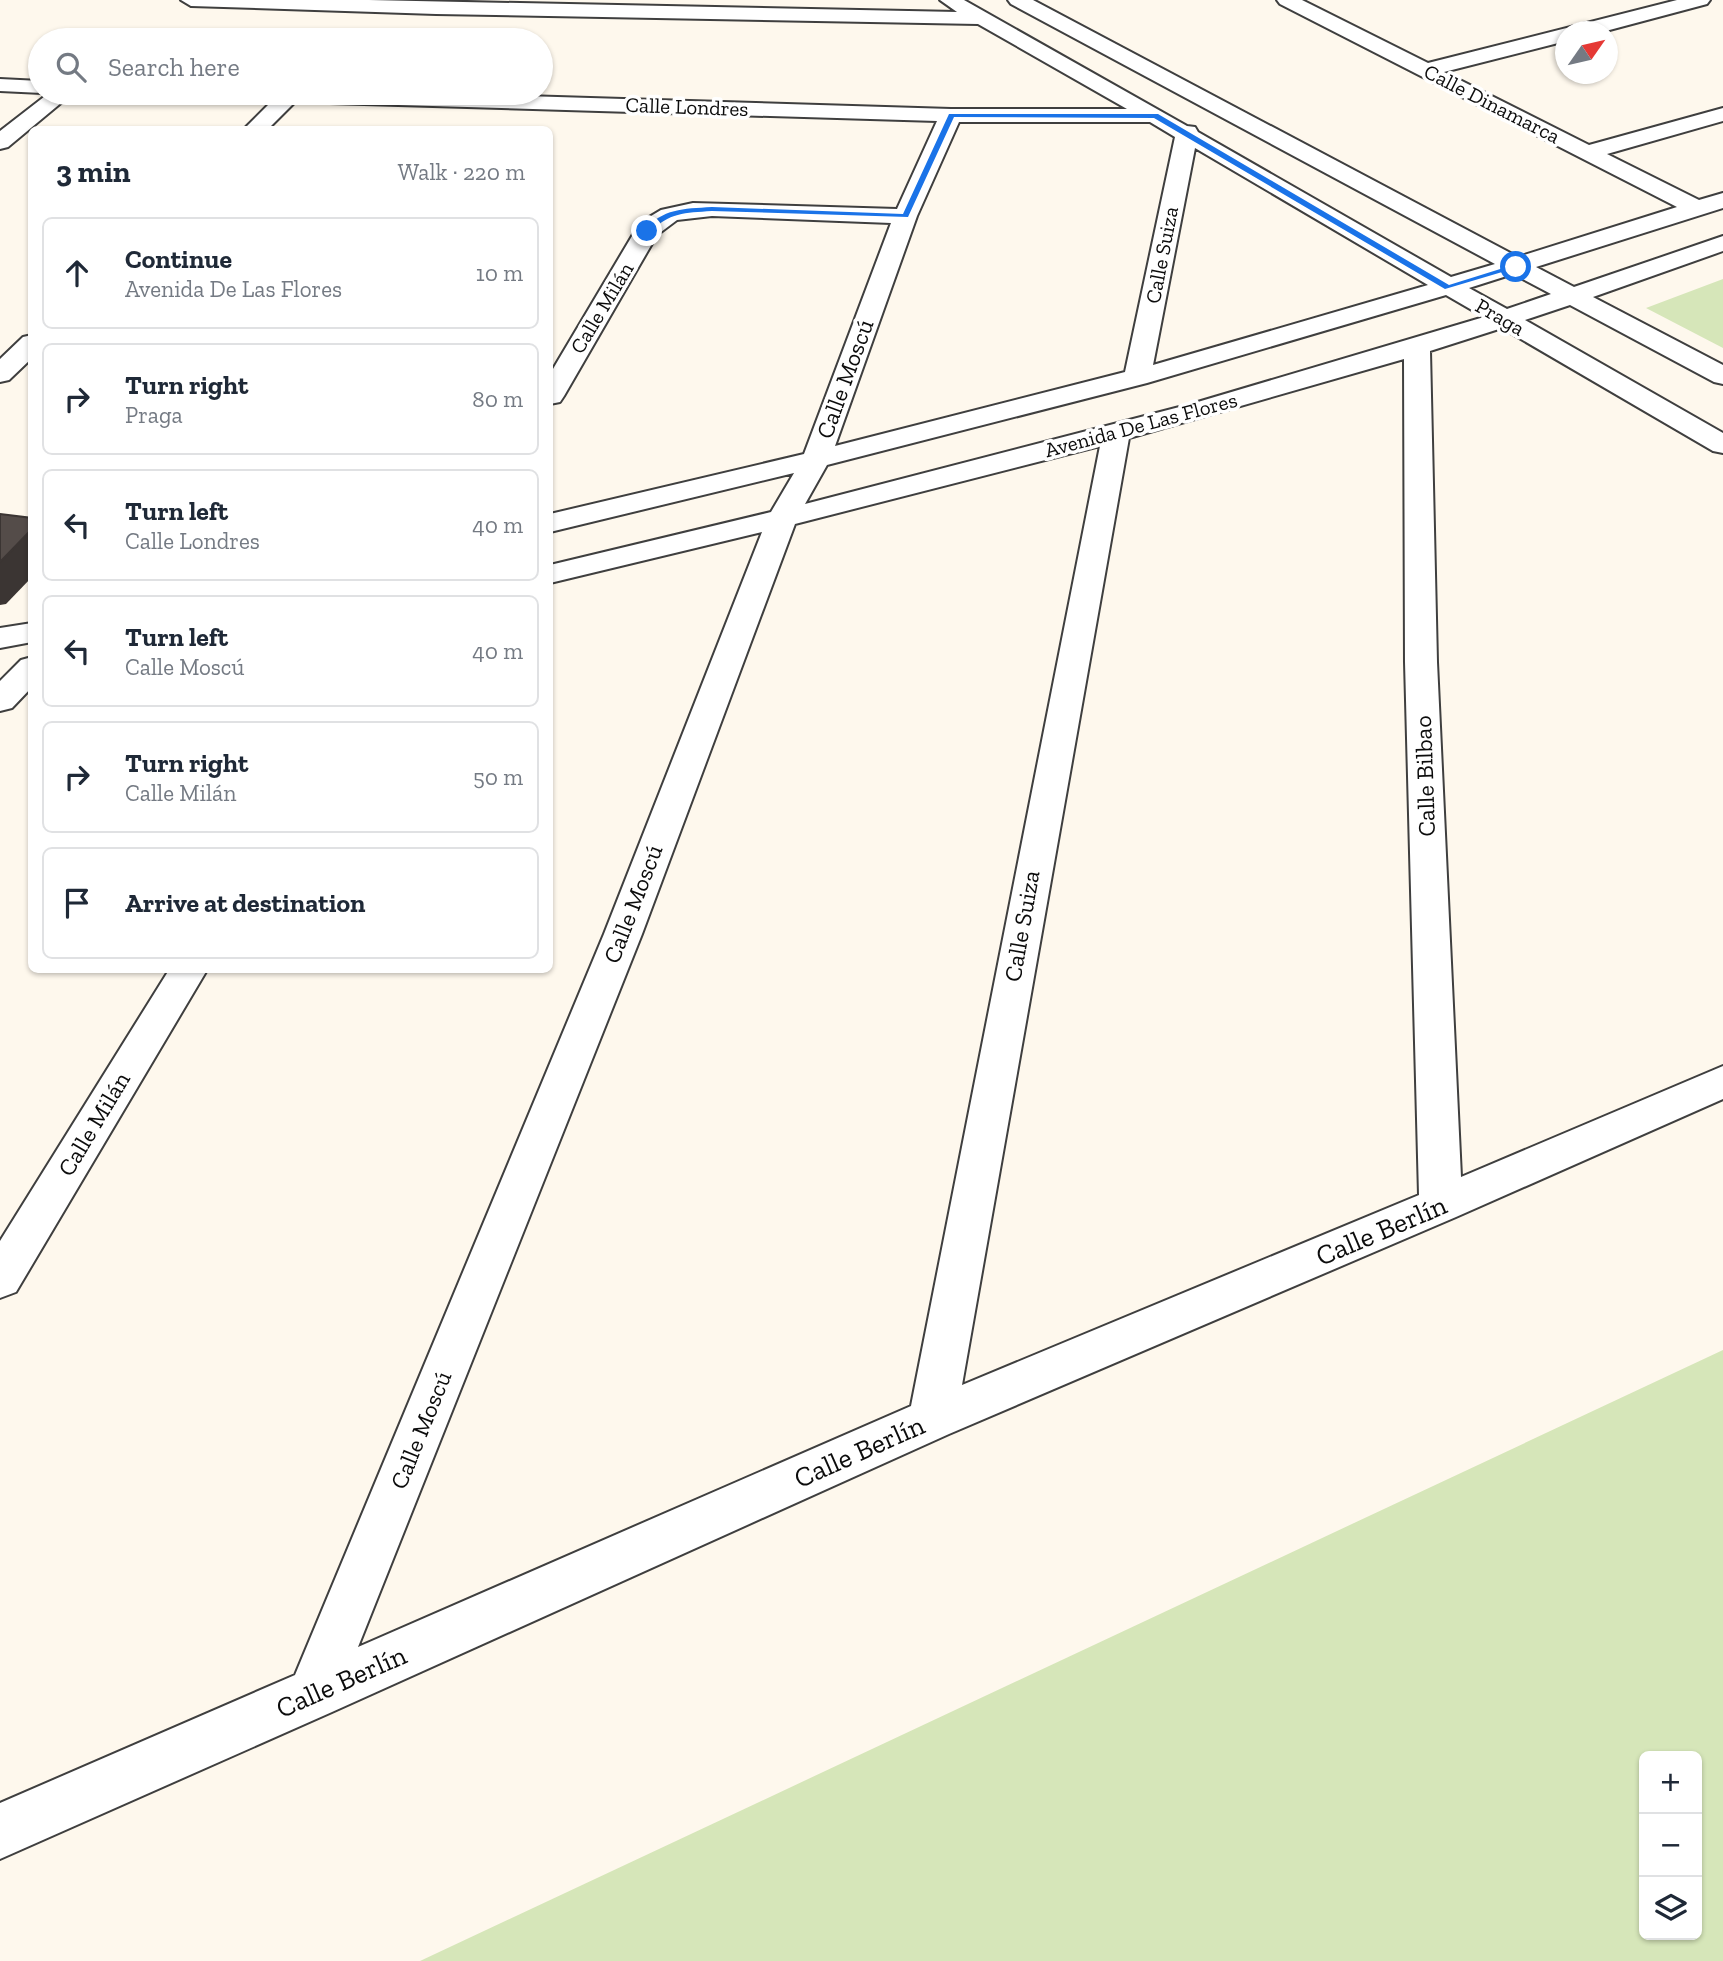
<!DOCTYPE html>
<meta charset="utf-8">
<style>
:root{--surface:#fff;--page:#f6f6f7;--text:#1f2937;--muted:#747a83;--line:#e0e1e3}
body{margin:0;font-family:"Zilla Slab",serif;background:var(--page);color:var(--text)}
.controls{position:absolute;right:21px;bottom:21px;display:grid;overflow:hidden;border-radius:10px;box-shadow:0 2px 5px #0004}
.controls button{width:63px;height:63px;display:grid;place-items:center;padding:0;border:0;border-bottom:2px solid var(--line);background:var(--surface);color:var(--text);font:35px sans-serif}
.compass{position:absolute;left:1555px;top:21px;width:63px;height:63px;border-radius:50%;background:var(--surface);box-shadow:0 2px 5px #0004;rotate:56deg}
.stop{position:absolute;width:21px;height:21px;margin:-16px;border:5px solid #1a73e8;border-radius:50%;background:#fff}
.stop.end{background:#1a73e8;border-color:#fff;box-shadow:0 2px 7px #0008}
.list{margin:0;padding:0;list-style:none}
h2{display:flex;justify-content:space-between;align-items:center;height:91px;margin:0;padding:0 28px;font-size:30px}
h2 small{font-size:23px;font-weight:400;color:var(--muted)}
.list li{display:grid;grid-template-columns:46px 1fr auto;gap:21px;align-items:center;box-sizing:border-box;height:112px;margin:0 14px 14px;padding:0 14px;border:2px solid var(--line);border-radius:10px}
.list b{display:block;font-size:26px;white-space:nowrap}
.list p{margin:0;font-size:23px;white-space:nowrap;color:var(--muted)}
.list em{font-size:23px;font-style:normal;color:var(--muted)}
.icon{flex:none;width:38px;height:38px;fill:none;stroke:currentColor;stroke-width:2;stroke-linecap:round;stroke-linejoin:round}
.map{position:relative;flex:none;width:1723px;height:1961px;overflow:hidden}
.search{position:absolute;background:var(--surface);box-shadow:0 2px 5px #0004;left:28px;top:28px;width:525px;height:77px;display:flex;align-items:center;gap:18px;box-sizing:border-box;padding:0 24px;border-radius:38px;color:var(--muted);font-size:26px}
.panel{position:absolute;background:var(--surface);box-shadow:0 2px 5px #0004;left:28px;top:126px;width:525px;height:847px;border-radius:10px}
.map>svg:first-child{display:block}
.green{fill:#d6e6b9;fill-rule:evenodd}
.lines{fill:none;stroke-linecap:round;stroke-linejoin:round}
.minor-casing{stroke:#3f3f3f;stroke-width:4}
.minor{fill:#fff;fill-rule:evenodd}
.shaded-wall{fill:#3b3533}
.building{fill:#544c49;stroke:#3b3533;stroke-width:2}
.route{fill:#1a73e8}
.labels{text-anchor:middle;stroke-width:7;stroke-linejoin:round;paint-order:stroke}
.far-street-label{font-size:21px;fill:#0c0c0c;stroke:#fff}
.street-label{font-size:24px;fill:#0c0c0c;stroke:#fff}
.near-street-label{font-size:28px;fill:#0c0c0c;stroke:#fff}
</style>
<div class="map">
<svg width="1723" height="1961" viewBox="0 0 1723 1961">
<rect width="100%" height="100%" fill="#fef8ed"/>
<path class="green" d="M 1723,279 L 1723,348 L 1646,308 Z
M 1723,1350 L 1723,1961 L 420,1961 ZM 1644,1756 L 1697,1756 L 1697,1935 L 1644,1935 Z"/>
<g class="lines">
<g class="minor-casing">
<path id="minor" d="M 181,0 L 369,0 L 957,12 L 940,0 L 964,0 L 1187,126 L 1195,127 L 1198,132 L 1451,277 L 1495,264 L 1011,4 L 1008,0 L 1033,0 L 1518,257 L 1677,207 L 1280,4 L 1277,0 L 1302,0 L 1428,63 L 1677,0 L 1710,0 L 1707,4 L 1602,32 L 1566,32 L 1566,41 L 1444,72 L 1589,145 L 1723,108 L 1723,121 L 1607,154 L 1699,200 L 1723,193 L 1723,208 L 1536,267 L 1574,287 L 1723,236 L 1723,251 L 1593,297 L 1723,365 L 1723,384 L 1714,382 L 1570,305 L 1525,320 L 1723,433 L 1723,453 L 1713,451 L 1502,328 L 1430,351 L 1437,662 L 1461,1177 L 1723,1066 L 1723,1099 L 1456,1217 L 949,1434 L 332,1712 L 0,1859 L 0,1803 L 295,1675 L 604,934 L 762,532 L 550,583 L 550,565 L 771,512 L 794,473 L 550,532 L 550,514 L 804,454 L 891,223 L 712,216 L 677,220 L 657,235 L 564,396 L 560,402 L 550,404 L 550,374 L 635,231 L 646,219 L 661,210 L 693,203 L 897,209 L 937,121 L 295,102 L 267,130 L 243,130 L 272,101 L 218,99 L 211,97 L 207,93 L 422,93 L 951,109 L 1127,109 L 978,24 L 436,14 L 191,6 ZM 959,122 L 1150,122 L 1175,137 L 1125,372 L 835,446 L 917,216 ZM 1195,148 L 1428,285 L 1153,365 ZM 1513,274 L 1551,294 L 1507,309 L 1469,288 ZM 1446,295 L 1484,317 L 1191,404 L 805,504 L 827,465 L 1147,383 ZM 1404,359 L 1405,662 L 1419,1195 L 962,1385 L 1129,438 ZM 1100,446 L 911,1406 L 358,1647 L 642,934 L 795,524 Z
M 0,79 L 40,81 L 42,93 L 0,91 Z
M 49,93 L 73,93 L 8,147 L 0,149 L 0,131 Z
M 32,335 L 32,358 L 9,380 L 0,382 L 0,359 L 23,337 Z
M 32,623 L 32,642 L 0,648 L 0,628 Z
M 32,657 L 32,687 L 12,708 L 0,711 L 0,681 L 21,660 Z
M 169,970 L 207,970 L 16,1292 L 0,1298 L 0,1241 Z"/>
</g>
<use href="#minor" class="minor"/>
</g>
<path class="shaded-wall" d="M 32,529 L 32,577 L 6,604 L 0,605 L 0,562 Z"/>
<path class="building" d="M 0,514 L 32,518 L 32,529 L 0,562 Z"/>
<path class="route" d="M 949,114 L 1158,114 L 1449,285 L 1513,265 L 1519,267 L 1445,289 L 1154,118 L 954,117 L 908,217 L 712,211 C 684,213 670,212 649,233 L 643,231 C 664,208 682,209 712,207 L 903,214 Z"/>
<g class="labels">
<g class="far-street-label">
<text transform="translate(1492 104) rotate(27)" y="7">Calle Dinamarca</text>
<text transform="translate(687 107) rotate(2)" y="7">Calle Londres</text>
<text transform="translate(1162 255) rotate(-79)" y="7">Calle Suiza</text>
<text transform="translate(602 308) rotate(-59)" y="7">Calle Milán</text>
<text transform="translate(1500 317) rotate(30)" y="7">Praga</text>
<text transform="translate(1141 425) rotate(-15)" y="7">Avenida De Las Flores</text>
</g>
<g class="street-label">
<text transform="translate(845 379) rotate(-70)" y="8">Calle Moscú</text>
<text transform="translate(1425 776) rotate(-92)" y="8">Calle Bilbao</text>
<text transform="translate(633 904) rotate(-69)" y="8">Calle Moscú</text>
<text transform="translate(1022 926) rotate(-80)" y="8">Calle Suiza</text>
<text transform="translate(94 1124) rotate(-59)" y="8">Calle Milán</text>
<text transform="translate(421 1430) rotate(-68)" y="8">Calle Moscú</text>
</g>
<g class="near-street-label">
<text transform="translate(1381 1230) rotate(-23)" y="10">Calle Berlín</text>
<text transform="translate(859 1451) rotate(-24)" y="10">Calle Berlín</text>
<text transform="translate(341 1681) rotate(-24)" y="10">Calle Berlín</text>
</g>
</g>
</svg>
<div class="controls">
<button>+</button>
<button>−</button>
<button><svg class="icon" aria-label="layers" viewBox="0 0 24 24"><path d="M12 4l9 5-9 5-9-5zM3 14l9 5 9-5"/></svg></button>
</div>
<svg class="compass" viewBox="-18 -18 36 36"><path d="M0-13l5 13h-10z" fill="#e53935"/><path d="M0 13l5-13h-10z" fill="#747a83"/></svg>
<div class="stop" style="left:1516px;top:267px"></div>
<div class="stop end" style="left:647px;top:231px"></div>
<div class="search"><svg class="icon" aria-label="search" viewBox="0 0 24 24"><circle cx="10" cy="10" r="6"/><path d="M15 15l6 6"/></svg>Search here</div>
<section class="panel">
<h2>3 min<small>Walk · 220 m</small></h2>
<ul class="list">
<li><svg class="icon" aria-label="ahead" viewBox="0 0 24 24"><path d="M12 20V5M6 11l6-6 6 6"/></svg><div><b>Continue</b><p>Avenida De Las Flores</p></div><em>10 m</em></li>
<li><svg class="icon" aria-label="right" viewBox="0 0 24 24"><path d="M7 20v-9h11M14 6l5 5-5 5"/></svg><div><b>Turn right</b><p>Praga</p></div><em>80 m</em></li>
<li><svg class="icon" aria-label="left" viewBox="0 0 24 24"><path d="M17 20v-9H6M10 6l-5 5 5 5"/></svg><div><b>Turn left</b><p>Calle Londres</p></div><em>40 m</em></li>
<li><svg class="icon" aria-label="left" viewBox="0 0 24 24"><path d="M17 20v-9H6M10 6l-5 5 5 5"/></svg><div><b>Turn left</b><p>Calle Moscú</p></div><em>40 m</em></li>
<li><svg class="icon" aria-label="right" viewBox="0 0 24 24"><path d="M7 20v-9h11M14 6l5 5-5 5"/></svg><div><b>Turn right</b><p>Calle Milán</p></div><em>50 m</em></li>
<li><svg class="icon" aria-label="arrive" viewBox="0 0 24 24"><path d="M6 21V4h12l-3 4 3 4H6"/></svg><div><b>Arrive at destination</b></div></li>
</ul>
</section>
</div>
